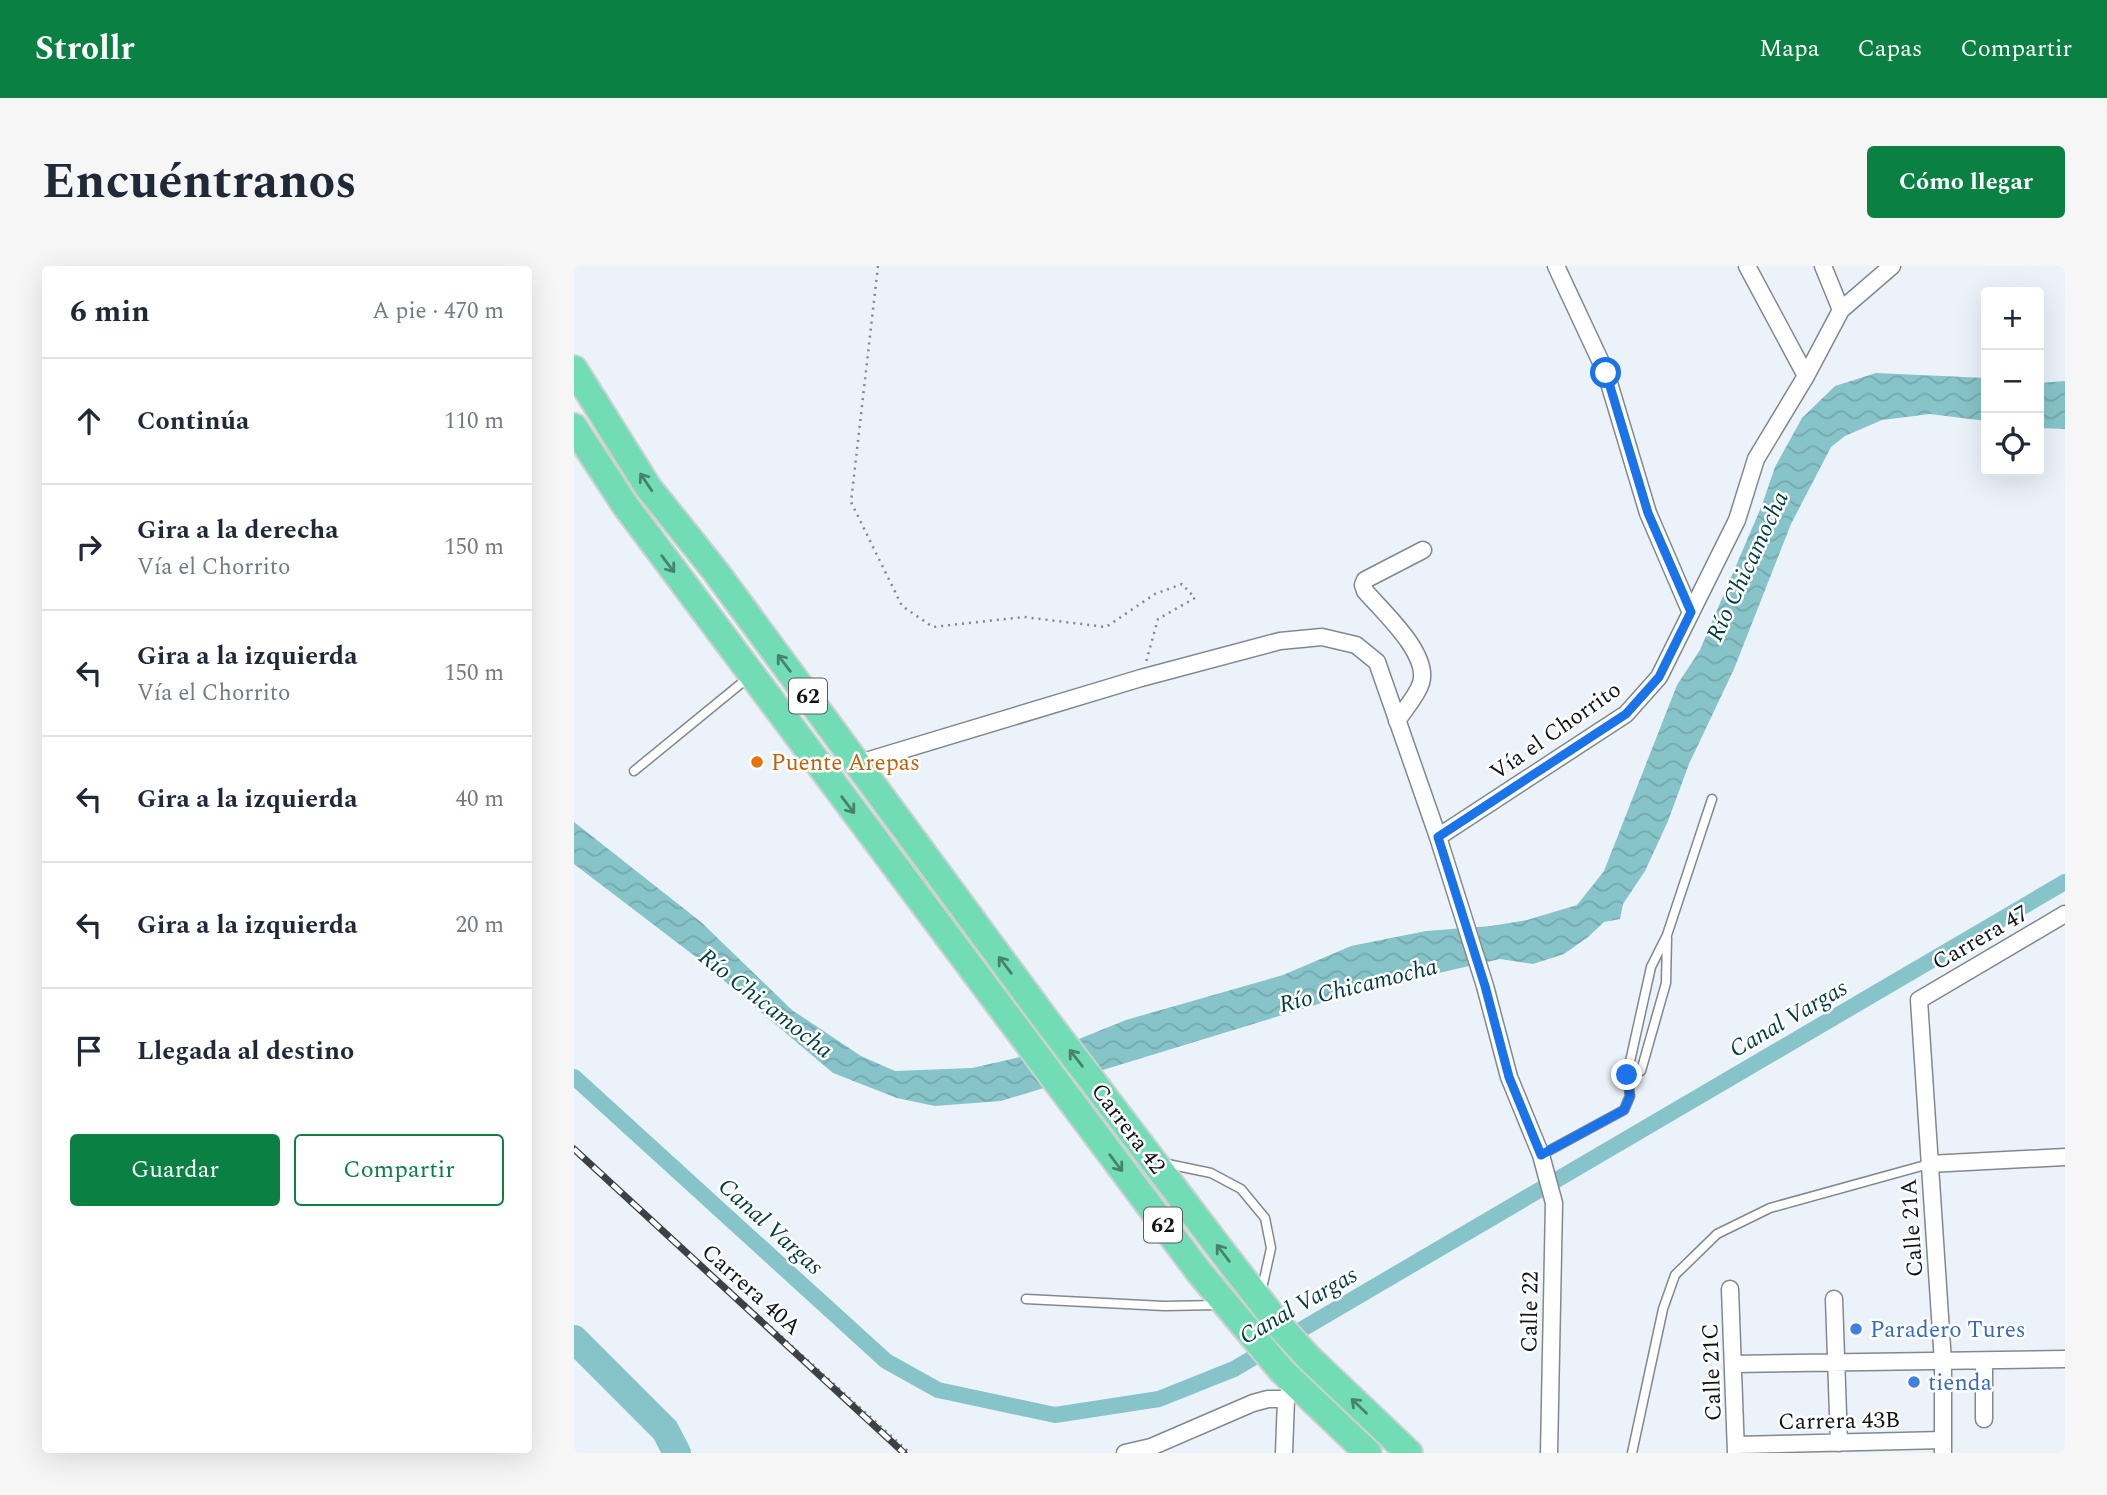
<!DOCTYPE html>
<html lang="es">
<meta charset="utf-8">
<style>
:root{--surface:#fff;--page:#f6f6f7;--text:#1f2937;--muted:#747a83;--line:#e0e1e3;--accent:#0b8043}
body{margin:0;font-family:Spectral,serif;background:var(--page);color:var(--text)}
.controls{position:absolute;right:21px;top:21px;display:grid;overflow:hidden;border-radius:7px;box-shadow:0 7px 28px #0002}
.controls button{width:63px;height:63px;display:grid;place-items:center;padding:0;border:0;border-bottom:2px solid var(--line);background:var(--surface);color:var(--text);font:35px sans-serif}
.stop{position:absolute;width:21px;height:21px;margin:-16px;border:5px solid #1a73e8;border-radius:50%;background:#fff}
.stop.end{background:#1a73e8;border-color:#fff;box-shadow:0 2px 7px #0008}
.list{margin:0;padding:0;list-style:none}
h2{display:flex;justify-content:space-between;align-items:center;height:91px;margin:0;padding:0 28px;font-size:30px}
h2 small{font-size:23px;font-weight:400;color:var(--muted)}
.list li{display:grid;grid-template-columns:46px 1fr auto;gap:21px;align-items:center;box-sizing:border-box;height:126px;padding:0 28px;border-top:2px solid var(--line)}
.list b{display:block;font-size:26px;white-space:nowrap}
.list p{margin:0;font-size:23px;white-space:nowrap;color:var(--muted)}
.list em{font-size:23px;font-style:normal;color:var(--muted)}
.actions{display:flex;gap:14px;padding:21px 28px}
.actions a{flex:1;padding:16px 0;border:2px solid var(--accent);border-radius:7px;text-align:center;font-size:24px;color:var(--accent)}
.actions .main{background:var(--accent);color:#fff}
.icon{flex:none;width:38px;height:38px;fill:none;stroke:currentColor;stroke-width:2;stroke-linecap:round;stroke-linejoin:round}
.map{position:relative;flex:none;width:1491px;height:1187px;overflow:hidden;border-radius:7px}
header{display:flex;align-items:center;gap:42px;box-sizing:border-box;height:98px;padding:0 35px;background:var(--accent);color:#fff}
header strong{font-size:33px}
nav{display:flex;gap:38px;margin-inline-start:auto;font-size:24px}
.intro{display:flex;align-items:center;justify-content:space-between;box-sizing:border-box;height:168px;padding:0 42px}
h1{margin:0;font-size:49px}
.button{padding:18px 32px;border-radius:7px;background:var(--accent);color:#fff;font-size:24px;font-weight:700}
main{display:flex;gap:42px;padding:0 42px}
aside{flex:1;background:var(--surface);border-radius:7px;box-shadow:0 7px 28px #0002}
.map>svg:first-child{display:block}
.water{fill:url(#water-waves)}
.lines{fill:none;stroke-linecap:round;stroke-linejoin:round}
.canal{stroke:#87c4c9;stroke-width:16}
.river{stroke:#87c4c9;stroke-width:28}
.service-casing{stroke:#82888e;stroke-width:11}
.minor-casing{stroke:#82888e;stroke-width:19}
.trunk-casing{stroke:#cfd0d0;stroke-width:30}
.path{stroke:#82878b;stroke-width:2.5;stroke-dasharray:2 5;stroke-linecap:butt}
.service{stroke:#fff;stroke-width:8}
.minor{stroke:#fff;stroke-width:16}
.trunk{stroke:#72dcb6;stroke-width:26}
.rail-casing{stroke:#3e4144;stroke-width:7}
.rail{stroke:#fff;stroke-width:4.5;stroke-dasharray:13;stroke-linecap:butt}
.oneway{stroke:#46826e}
.route{stroke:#1a73e8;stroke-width:9}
.food-dot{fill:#e8710a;stroke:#fff;stroke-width:2.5}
.shop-dot{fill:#3f7fe0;stroke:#fff;stroke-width:2.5}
.labels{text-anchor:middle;stroke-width:5;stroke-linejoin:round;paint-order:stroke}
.shield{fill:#fff;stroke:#585a5b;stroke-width:2}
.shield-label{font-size:21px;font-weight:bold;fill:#111315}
.street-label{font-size:23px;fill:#111315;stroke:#fff}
.food-label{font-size:23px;fill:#c56008;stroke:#fff;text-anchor:start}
.shop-label{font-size:23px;fill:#366cbe;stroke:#fff;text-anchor:start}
.water-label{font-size:24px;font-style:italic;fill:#003d41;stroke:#fff}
</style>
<header>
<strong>Strollr</strong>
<nav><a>Mapa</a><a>Capas</a><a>Compartir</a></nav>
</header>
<div class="intro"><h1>Encuéntranos</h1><a class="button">Cómo llegar</a></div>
<main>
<aside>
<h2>6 min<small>A pie · 470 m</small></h2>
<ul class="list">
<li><svg class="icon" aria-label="ahead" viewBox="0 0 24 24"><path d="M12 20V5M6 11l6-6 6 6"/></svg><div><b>Continúa</b></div><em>110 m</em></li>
<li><svg class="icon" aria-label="right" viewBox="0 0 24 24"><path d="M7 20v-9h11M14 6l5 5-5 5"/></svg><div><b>Gira a la derecha</b><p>Vía el Chorrito</p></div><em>150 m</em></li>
<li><svg class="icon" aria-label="left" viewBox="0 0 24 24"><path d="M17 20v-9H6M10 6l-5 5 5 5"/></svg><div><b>Gira a la izquierda</b><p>Vía el Chorrito</p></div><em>150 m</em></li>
<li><svg class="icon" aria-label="left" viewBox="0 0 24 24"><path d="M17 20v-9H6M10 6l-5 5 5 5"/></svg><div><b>Gira a la izquierda</b></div><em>40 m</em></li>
<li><svg class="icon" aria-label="left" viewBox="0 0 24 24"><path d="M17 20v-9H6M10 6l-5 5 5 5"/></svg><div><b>Gira a la izquierda</b></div><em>20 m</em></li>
<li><svg class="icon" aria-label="arrive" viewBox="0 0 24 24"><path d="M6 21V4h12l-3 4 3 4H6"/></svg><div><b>Llegada al destino</b></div></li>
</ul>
<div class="actions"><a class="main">Guardar</a><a>Compartir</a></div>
</aside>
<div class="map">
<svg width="1491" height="1187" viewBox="0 0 1491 1187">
<defs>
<pattern id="water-waves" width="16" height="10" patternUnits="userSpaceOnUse" patternTransform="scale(1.75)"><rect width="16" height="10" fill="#87c4c9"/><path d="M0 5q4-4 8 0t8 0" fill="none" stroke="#74a8ac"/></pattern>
</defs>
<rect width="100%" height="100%" fill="#ebf2f9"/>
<path class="water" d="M 1302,107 L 1412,112 L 1412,155 L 1356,148 L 1308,154 L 1271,170 L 1257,181 L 1217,258 L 1160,403 L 1115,498 L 1094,555 L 1071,605 L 1049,638 L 1046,653 L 1030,656 L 1014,671 L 990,688 L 959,698 L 926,693 L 790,724 L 427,835 L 361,840 L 323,832 L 259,807 L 122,691 L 0,598 L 0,556 L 127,656 L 218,744 L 287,790 L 321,805 L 398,802 L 438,793 L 495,777 L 552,754 L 709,709 L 777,680 L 852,665 L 917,660 L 953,654 L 1003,639 L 1030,605 L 1103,419 L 1126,384 L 1188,239 L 1201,201 L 1228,152 L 1261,120 Z
M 1491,115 L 1491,163 L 1465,162 L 1465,117 Z"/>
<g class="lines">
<path class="canal" d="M 0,811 L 312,1095 L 364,1124 L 481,1149 L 585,1133 L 660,1103 L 1491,616"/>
<path class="river" d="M 0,1073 L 91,1164 L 103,1187"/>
<g class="service-casing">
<path id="service" d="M 60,505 L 175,411
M 1053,809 L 1067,805 L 1092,717 L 1093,672
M 967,889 L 1050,844 L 1056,830 L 1053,809 L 1077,701 L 1093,669 L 1138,533
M 589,897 L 637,907 L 667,923 L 691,952 L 697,982 L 687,1027
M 452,1033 L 590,1040 L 645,1039
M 1058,1187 L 1089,1043 L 1101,1009 L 1143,968 L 1196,942 L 1355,898"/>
</g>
<g class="minor-casing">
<path id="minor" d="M 982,0 L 1032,107 L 1074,247 L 1117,347
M 1173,0 L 1232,110
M 1249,0 L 1267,44
M 823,455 C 830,444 843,430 847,417 C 856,388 809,346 791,325 L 789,319 L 791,314 L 849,284
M 282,498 L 567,412 L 706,375 L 748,371 L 782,379 L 803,396 L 864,571
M 1355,898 L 1491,891
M 1156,1023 L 1162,1187
M 1260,1033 L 1265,1177
M 1410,1095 L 1410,1153
M 1159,1098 L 1491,1093
M 1162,1179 L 1369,1174
M 551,1187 L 577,1181 L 679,1137 L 694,1133 L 712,1133
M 710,1187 L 712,1133 L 716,1124
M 975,1187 L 980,937 L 967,889 L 935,811 L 911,720 L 864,571 L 1052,448 L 1085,411 L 1163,254 L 1182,193 L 1232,110 L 1267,44 L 1318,0
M 1369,1187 L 1369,1096 L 1345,734 L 1491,648"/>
</g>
<g class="trunk-casing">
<path id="trunk" d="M 0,103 L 74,221 L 142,306 L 472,754 L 650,988 L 706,1060 L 734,1091 L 835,1187
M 0,161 L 51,239 L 625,1006 L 708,1105 L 794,1187"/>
</g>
<path class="path" d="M 304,0 L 277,236 L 328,340 L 359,361 L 450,351 L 532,361 L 581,328 L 608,318 L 621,332 L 584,353 L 572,396
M 0,882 L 336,1187"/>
<use href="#service" class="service"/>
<use href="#minor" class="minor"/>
<use href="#trunk" class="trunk"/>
<g class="rail-casing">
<path id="rail" d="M 0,883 L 330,1187"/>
</g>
<use href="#rail" class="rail"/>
</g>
<defs><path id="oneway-shaft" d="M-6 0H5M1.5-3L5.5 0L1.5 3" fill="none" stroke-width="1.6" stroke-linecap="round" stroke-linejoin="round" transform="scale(1.75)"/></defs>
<g class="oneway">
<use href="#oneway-shaft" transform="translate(72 216) rotate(-124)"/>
<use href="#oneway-shaft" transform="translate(94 298) rotate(53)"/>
<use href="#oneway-shaft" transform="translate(210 397) rotate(-127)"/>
<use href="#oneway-shaft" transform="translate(274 539) rotate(53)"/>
<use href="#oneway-shaft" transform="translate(431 699) rotate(-127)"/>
<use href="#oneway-shaft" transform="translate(502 792) rotate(-128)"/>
<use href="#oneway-shaft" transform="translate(542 897) rotate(53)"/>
<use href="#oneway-shaft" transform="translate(649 987) rotate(-127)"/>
<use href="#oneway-shaft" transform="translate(785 1140) rotate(-136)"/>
</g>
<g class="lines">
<path class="route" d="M 1032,107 L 1074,247 L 1117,346 L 1085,411 L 1052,448 L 864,571 L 911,720 L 935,811 L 967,889 L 1050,844 L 1056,830 L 1053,809"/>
</g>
<circle class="food-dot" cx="183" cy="496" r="7"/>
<g class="shop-dot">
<circle cx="1282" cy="1063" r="7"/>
<circle cx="1340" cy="1116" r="7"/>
</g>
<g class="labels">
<g class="shield">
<rect x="215" y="412.5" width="38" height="35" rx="5"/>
<rect x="570" y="941.5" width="38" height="35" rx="5"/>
</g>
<g class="shield-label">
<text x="234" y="437">62</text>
<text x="589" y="966">62</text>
</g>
<g class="street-label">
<text transform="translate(981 464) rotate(-35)" y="8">Vía el Chorrito</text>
<text transform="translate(1406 671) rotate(-30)" y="8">Carrera 47</text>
<text transform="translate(555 862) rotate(53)" y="8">Carrera 42</text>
<text transform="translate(1337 962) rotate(-94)" y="8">Calle 21A</text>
<text transform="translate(178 1023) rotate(42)" y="8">Carrera 40A</text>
<text transform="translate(955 1046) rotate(-89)" y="8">Calle 22</text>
<text transform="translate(1137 1106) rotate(-92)" y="8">Calle 21C</text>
<text transform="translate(1265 1154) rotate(-1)" y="8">Carrera 43B</text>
</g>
<g class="food-label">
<text x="197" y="504">Puente Arepas</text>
</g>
<g class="shop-label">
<text x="1296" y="1071">Paradero Tures</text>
<text x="1354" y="1124">tienda</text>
</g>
<g class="water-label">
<text transform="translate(1173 300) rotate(-65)" y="8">Río Chicamocha</text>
<text transform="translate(784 719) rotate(-14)" y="8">Río Chicamocha</text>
<text transform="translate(192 737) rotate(38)" y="8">Río Chicamocha</text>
<text transform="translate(1214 752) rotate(-30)" y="8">Canal Vargas</text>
<text transform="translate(197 960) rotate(42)" y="8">Canal Vargas</text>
<text transform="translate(724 1039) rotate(-30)" y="8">Canal Vargas</text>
</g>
</g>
</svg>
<div class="controls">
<button>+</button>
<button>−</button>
<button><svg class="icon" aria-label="locate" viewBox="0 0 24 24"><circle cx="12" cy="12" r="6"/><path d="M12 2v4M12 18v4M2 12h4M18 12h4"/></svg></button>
</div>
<div class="stop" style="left:1032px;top:107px"></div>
<div class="stop end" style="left:1053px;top:809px"></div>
</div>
</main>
